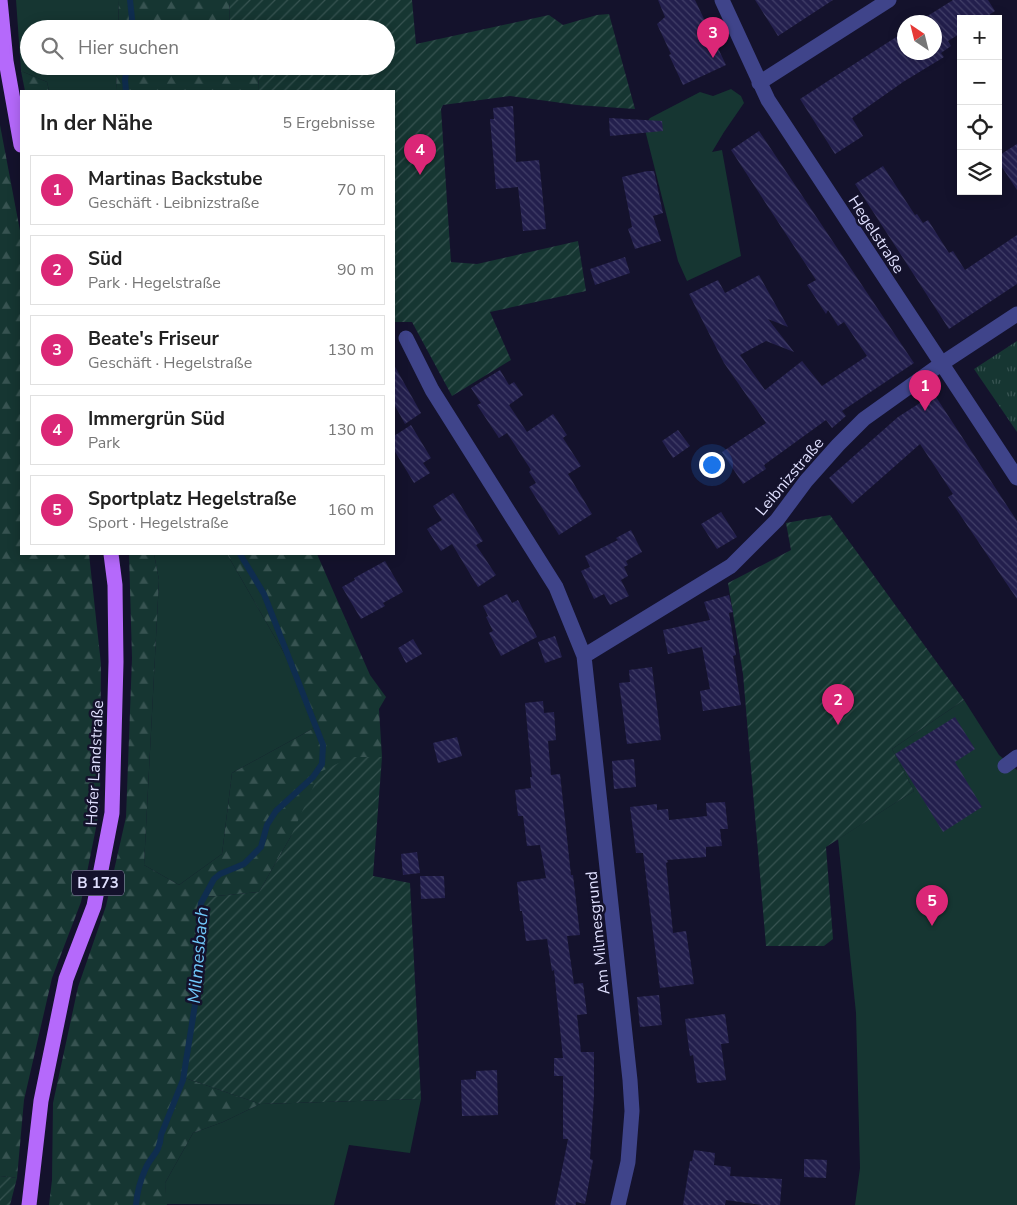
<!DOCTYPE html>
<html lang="de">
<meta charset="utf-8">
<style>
:root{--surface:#fff;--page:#f6f6f6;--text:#222;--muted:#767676;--line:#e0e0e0;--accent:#db2777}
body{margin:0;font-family:"Nunito Sans",sans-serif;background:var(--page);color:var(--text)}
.controls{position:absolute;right:15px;top:15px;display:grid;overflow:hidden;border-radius:0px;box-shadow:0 2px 12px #0003}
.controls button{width:45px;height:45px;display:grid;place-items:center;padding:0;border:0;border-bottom:1px solid var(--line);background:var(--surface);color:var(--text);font:25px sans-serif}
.compass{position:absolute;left:897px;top:15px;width:45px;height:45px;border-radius:50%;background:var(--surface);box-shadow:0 2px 12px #0003;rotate:325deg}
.you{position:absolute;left:711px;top:464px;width:18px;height:18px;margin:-12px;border:4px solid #fff;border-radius:50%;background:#1a73e8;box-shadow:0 0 0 8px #1a73e833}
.badge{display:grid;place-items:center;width:32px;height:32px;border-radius:50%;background:var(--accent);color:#fff;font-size:16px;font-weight:700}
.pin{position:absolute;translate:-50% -41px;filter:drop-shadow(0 1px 2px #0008)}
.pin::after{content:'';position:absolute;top:26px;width:18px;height:15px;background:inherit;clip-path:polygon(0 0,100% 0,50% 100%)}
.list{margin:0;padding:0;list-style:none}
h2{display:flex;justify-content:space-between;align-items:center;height:65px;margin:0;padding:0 20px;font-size:21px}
h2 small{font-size:16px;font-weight:400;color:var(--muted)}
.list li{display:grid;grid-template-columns:32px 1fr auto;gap:15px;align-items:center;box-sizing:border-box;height:70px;margin:0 10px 10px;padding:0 10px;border:1px solid var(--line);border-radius:0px}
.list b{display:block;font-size:19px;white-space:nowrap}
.list p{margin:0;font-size:16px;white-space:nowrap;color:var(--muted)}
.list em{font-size:16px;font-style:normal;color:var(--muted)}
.icon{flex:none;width:28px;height:28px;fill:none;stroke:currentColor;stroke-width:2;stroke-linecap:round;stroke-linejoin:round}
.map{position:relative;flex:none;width:1017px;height:1205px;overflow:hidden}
.search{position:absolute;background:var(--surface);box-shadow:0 2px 12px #0003;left:20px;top:20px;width:375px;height:55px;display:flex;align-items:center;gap:12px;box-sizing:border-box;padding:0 18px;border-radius:28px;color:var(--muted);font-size:19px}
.panel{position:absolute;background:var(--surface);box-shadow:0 2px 12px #0003;left:20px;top:90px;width:375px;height:465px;border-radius:0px}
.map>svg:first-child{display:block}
.grass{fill:#163632}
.forest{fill:url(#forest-firs)}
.park{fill:url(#park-tufts)}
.garden{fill:url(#garden-furrows)}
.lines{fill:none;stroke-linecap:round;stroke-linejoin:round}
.stream{stroke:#0f2d4f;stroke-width:6}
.building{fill:url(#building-back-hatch)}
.minor{stroke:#3f448a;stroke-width:15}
.major{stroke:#b569fb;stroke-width:15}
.labels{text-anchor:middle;stroke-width:5;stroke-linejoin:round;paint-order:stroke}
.shield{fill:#14122c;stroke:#a2a2bf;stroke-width:1}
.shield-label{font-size:15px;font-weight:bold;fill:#dfdffe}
.street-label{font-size:16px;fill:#dfdffe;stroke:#14122c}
.water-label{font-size:18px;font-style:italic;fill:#70c9fb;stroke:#14122c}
</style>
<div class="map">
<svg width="1017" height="1205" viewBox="0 0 1017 1205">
<defs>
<pattern id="forest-firs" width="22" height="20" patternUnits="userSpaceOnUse" patternTransform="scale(1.25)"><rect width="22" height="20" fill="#163632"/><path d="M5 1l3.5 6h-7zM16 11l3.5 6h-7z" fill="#375351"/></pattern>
<pattern id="park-tufts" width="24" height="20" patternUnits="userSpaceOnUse" patternTransform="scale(1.25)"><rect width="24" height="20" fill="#163632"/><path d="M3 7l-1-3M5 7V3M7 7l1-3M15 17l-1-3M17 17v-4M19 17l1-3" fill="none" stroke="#375351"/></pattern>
<pattern id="garden-furrows" width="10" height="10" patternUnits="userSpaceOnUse" patternTransform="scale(1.25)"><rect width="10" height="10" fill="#163632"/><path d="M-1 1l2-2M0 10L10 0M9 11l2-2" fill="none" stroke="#375351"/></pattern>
<pattern id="building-back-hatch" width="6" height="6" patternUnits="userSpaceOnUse" patternTransform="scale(1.25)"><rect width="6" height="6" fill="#231f4d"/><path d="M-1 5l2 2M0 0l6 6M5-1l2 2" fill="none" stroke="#423f68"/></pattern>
</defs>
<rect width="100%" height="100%" fill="#14122c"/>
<path class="grass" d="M 16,0 L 119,0 L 118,29 L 29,29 L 29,66 L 117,66 L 116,91 L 49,91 L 47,82 L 21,71 Z
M 731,89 L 741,96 L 744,103 L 724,132 L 712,152 L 722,150 L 741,256 L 687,281 L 678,261 L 644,126 L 650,118 L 700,92 L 713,96 Z
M 154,554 L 227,554 L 299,679 L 316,727 L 232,773 L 222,854 L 179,885 L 144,865 L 159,580 Z
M 964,700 L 999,755 L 1017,770 L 1017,1205 L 855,1205 L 860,1168 L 856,1013 L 838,839 L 914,791 L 892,749 Z
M 421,1099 L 410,1153 L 349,1145 L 334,1205 L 166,1204 L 165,1183 L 193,1133 L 223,1122 L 260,1104 Z"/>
<path class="forest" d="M 119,0 L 229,0 L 230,26 L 233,29 L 118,29 Z
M 117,66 L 258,66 L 259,91 L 116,91 Z
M 21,71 L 47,82 L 49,91 L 25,91 Z
M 0,125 L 21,236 L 21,554 L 89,554 L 101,664 L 100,808 L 81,902 L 52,978 L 24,1100 L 17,1178 L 0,1176 Z
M 129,554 L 154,554 L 159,580 L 144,865 L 179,885 L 222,854 L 232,773 L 316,727 L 299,679 L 227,554 L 317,554 L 370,675 L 386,697 L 379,709 L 382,757 L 351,757 L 291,836 L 259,892 L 206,897 L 200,916 L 203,941 L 202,966 L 185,1078 L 260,1104 L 223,1122 L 193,1133 L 165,1183 L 167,1205 L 49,1205 L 52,1180 L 53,1103 L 78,987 L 106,906 L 126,817 L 132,658 Z"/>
<path class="park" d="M 1017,341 L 1017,432 L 974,369 Z"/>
<path class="garden" d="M 229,0 L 412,0 L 416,44 L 549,15 L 563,25 L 597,15 L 609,14 L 635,109 L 577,105 L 510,96 L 443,105 L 441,109 L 451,262 L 477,264 L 578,241 L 586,291 L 490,312 L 511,360 L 452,396 L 412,322 L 394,322 L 394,91 L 259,91 L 258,66 L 386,66 L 386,29 L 233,29 L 230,26 Z
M 830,515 L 964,700 L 892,749 L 914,791 L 826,847 L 833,939 L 824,946 L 766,946 L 743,674 L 728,583 L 791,550 L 786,523 Z
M 351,757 L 382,757 L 373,876 L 410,883 L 421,1099 L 260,1104 L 185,1078 L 202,966 L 203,941 L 200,916 L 206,897 L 259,892 L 291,836 L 320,772 Z
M 0,1176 L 17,1178 L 10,1205 L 0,1205 Z"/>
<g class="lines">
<path class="stream" d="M 130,0 L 132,19 L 131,29
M 126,91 L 125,80 L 127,66
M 136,1205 C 137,1193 140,1181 145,1170 C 150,1156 160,1154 161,1135 L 183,1080 L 201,967 L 201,945 L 199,916 L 201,903 L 214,879 L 220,874 L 244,864 L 261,847 L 267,825 L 276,811 L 313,777 L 322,764 L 323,745 L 264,594 L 240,554"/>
</g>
<path class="building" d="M 658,0 L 695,0 L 726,65 L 683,85 L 669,55 L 671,54 L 657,24 L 665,17 Z
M 755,0 L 833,0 L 778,36 Z
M 953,0 L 988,0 L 995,11 L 983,19 L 961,19 L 961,33 L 948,41 L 951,46 L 941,53 L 944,57 L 903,82 L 852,118 L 863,136 L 835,154 L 800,99 L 904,32 L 904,52 L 934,52 L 934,22 L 918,22 Z
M 513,106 L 516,162 L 539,160 L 546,229 L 523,231 L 518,187 L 496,189 L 490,119 L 494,119 L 493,108 Z
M 609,118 L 662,121 L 663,131 L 610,136 Z
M 759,131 L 914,363 L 842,411 L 846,416 L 832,428 L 826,420 L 764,465 L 766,469 L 743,484 L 722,452 L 766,423 L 724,363 L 689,294 L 718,280 L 725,293 L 759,275 L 788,327 L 768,319 L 794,352 L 766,341 L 740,355 L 765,390 L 802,361 L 822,386 L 867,356 L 844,322 L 838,326 L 828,310 L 826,314 L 807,285 L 816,280 L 731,150 Z
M 1017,144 L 1017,190 L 998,161 L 998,156 Z
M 883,166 L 915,215 L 917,214 L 923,223 L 928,220 L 949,253 L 953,251 L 965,270 L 1017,235 L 1017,284 L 949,329 L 855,184 Z
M 647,171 L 654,171 L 663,213 L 653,216 L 661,241 L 635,249 L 628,229 L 632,227 L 622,177 Z
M 625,257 L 630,273 L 595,285 L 590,269 Z
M 394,365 L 421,413 L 405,424 L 394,404 Z
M 500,370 L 509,385 L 514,382 L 523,395 L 509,405 L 527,432 L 553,414 L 567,435 L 563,438 L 581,466 L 568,474 L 592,514 L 559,535 L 529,487 L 536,483 L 529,472 L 531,470 L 507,433 L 499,438 L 477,405 L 481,403 L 471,388 Z
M 934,394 L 1017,521 L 1017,599 L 948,497 L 953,494 L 920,444 L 852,504 L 829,478 L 898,417 Z
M 411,425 L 431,458 L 423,463 L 430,473 L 414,483 L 394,450 L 394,436 Z
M 678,430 L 690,446 L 673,458 L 662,441 Z
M 453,493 L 483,541 L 476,545 L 496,575 L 478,587 L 452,544 L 441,551 L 427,529 L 442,520 L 433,506 Z
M 721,512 L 737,537 L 717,549 L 701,524 Z
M 631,530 L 642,552 L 626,561 L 628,565 L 624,567 L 628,576 L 621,580 L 629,596 L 610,605 L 604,594 L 594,599 L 581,571 L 590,567 L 585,556 L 618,540 L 616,538 Z
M 385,561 L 403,592 L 383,603 L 385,606 L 361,619 L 342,587 L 355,580 L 354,578 Z
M 507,594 L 512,603 L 518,600 L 537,637 L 501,656 L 489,633 L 493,631 L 486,617 L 488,616 L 483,606 Z
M 729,595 L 733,612 L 729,613 L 736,655 L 733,656 L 741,705 L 703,711 L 700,691 L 710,689 L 702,647 L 668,654 L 663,630 L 710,620 L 704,602 Z
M 555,636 L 562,657 L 545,663 L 538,642 Z
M 413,639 L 422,654 L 406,663 L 398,648 Z
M 652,667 L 661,740 L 627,744 L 619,683 L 630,682 L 629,670 Z
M 543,701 L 544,713 L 554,712 L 556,740 L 548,741 L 551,775 L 560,774 L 571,875 L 573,875 L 580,935 L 567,936 L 574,984 L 583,983 L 587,1014 L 577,1015 L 581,1052 L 594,1052 L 594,1095 L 590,1159 L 593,1160 L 585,1204 L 576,1202 L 576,1205 L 555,1205 L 568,1139 L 563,1139 L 563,1076 L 554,1076 L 554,1058 L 563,1058 L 554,970 L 552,971 L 547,939 L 526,941 L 522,911 L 520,911 L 517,882 L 546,878 L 540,845 L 527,846 L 523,816 L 518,816 L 515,790 L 531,788 L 530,777 L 532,777 L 525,703 Z
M 955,717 L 975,749 L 955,762 L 982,807 L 943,832 L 895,754 Z
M 457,737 L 462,756 L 438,763 L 433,743 Z
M 634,759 L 636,787 L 614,789 L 612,761 Z
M 725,802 L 728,829 L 720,829 L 722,846 L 706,847 L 706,857 L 667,860 L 668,862 L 666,863 L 673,933 L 686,931 L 694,984 L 660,988 L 643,853 L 636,853 L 630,807 L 657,804 L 657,810 L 668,809 L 669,820 L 707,816 L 706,803 Z
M 417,852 L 420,873 L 403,875 L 401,854 Z
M 420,876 L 444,876 L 445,898 L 421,899 Z
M 659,995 L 662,1025 L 640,1027 L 637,997 Z
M 725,1014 L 729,1043 L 721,1044 L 726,1080 L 697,1083 L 693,1055 L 690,1056 L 685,1019 Z
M 497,1070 L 498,1115 L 462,1116 L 461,1080 L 476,1079 L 476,1071 Z
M 694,1150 L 715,1153 L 714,1165 L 731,1167 L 730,1176 L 782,1179 L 780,1205 L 762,1205 L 726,1200 L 725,1205 L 683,1205 L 690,1161 L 692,1161 Z
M 804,1159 L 827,1160 L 826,1178 L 804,1177 Z"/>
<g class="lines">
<path class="minor" d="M 722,0 L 768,100 L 1017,478
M 759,83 L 889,0
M 406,338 L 432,390 L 556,587 L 584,656 L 630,1080 L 632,1111 L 628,1162 L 618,1205
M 584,656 L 731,566 L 777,520 L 806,481 L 838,445 L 864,419 L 941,364 L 1017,314
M 1005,766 L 1017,757"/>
<path class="major" d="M 0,0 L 6,61 L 21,145
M 29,1205 L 41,1101 L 66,979 L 94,906 L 112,813 L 116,662 L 115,585 L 111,554"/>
</g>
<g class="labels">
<rect class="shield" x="72" y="870.5" width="52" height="25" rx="4"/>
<g class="shield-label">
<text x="98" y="888">B 173</text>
</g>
<g class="street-label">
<text transform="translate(877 234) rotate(57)" y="6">Hegelstraße</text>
<text transform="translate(789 476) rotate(-50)" y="6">Leibnizstraße</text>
<text transform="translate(94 763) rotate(-87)" y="6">Hofer Landstraße</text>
<text transform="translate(597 933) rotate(-96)" y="6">Am Milmesgrund</text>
</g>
<g class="water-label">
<text transform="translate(198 955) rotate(-85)" y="6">Milmesbach</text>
</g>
</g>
</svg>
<div class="controls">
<button>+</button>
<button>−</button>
<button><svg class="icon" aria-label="locate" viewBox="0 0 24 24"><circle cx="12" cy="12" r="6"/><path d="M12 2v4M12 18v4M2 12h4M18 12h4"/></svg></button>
<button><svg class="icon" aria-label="layers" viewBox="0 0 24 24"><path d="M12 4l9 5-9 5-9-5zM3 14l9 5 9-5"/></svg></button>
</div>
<svg class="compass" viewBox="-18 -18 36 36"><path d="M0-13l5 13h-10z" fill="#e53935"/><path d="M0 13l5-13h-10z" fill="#767676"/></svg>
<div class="you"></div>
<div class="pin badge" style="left:925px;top:411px">1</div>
<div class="pin badge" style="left:838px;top:725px">2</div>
<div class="pin badge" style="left:713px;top:58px">3</div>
<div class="pin badge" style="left:420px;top:175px">4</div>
<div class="pin badge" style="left:932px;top:926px">5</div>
<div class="search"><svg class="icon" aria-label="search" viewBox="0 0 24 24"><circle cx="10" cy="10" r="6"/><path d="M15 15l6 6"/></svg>Hier suchen</div>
<section class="panel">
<h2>In der Nähe<small>5 Ergebnisse</small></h2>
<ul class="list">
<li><span class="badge">1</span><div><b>Martinas Backstube</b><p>Geschäft · Leibnizstraße</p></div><em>70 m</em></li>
<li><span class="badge">2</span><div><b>Süd</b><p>Park · Hegelstraße</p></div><em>90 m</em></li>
<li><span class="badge">3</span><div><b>Beate's Friseur</b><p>Geschäft · Hegelstraße</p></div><em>130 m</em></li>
<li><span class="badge">4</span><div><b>Immergrün Süd</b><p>Park</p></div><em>130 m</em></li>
<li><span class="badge">5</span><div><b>Sportplatz Hegelstraße</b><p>Sport · Hegelstraße</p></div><em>160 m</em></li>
</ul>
</section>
</div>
